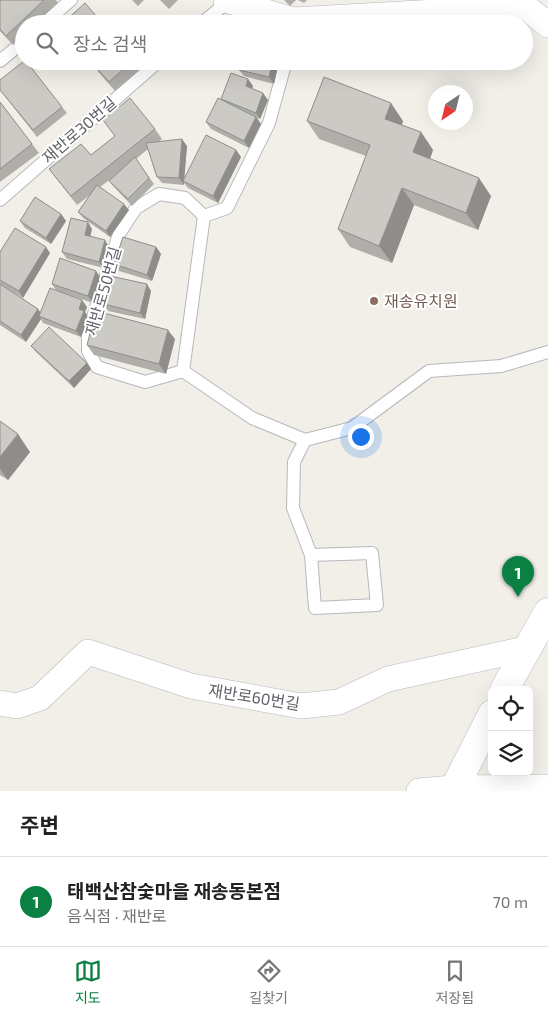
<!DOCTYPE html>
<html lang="ko">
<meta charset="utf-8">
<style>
:root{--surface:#fff;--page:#f6f6f6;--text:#222;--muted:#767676;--line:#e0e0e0;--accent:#0b8043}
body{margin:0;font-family:"Exo 2","Noto Sans KR",sans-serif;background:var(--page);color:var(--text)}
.controls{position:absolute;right:15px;bottom:15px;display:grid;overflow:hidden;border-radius:8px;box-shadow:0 5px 20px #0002}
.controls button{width:45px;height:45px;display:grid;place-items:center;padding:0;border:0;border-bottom:1px solid var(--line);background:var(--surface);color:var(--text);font:25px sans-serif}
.compass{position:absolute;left:428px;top:85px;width:45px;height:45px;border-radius:50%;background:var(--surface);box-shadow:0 5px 20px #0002;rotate:215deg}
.you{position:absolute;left:360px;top:436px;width:18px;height:18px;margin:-12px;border:4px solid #fff;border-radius:50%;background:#1a73e8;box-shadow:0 0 0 8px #1a73e833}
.badge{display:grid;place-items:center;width:32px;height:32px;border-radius:50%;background:var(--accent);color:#fff;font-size:16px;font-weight:700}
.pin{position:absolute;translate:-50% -41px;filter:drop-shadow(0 1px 2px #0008)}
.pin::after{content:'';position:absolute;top:26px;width:18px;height:15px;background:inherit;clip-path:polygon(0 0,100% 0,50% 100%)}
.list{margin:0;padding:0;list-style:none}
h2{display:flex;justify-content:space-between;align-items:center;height:65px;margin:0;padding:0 20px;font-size:21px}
h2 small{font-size:16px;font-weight:400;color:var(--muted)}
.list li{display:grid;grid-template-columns:32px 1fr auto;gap:15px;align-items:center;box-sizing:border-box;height:90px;padding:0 20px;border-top:1px solid var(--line)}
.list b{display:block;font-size:19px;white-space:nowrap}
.list p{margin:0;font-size:16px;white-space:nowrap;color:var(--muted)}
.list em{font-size:16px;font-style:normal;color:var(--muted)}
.icon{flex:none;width:28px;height:28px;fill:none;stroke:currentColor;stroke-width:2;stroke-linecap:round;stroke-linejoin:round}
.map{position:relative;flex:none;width:548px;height:791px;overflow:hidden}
.search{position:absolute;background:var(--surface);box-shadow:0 5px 20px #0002;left:15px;right:15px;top:15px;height:55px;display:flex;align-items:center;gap:12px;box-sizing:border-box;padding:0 18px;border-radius:28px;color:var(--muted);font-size:19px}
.sheet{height:155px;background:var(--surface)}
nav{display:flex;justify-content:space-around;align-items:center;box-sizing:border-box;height:70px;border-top:1px solid var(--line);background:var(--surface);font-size:14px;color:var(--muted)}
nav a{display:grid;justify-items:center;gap:2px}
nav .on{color:var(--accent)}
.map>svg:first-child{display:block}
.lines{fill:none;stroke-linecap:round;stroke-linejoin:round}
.service-casing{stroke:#b5b8bc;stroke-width:14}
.minor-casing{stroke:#b5b8bc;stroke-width:26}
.secondary-casing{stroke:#b6babf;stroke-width:29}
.service{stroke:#fff;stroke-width:12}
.minor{stroke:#fff;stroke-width:25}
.secondary{stroke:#fff;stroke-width:28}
.wall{fill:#afaea9}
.shaded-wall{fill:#8f8d8a}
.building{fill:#cccac5;stroke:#8f8d8a}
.education-dot{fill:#8d6e63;stroke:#fff;stroke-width:2}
.labels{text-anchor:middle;stroke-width:4;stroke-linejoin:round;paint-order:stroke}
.street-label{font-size:16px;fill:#5f6368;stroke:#fff}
.education-label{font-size:16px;fill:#785e54;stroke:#fff;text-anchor:start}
</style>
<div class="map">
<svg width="548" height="791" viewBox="0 0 548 791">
<rect width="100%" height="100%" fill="#f1efe8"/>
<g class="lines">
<g class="service-casing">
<path id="service" d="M 43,24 L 71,0
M 201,24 L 230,0
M 0,61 L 24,41
M 286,61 L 269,123 L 227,208 L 204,216 L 183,371 L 252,418 L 305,440 L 352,428 L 429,371 L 501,366 L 548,352
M 0,200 L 159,61
M 183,371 L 145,382 L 97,367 L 88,351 L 88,333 L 119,234 L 136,208 L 159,194 L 185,198 L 204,216
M 305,440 L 294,462 L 293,508 L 311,555 L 315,608 L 377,605 L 372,553 L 311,555"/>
</g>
<g class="minor-casing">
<path id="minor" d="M 226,0 L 293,20 L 526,7 L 548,25
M 0,703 L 17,706 L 40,698 L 88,652 L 191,686 L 301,706 L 339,702 L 388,679 L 525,649
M 419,791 L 453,788 L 548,787"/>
</g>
<g class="secondary-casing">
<path id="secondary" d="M 504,690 L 548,612
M 453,791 L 492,714"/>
</g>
<use href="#service" class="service"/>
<use href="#minor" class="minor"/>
<use href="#secondary" class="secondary"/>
</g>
<path class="wall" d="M 0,0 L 56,0 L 58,3 L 35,24 L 24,24 L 24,35 L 13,45 L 0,31 Z
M 132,0 L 144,0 L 138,6 Z
M 160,0 L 178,0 L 169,9 Z
M 284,0 L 296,0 L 290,6 Z
M 298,0 L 307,0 L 304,3 Z
M 89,61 L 136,61 L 141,69 L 115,91 Z
M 241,61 L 279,61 L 274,84 L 244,76 L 239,70 Z
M 0,80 L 62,107 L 67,113 L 37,137 L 0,90 Z
M 253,86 L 252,89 L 268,100 L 260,119 L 257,118 L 261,124 L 249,148 L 211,129 L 206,122 L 222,100 L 221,99 Z
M 0,102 L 39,153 L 0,182 Z
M 103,120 L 155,129 L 162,139 L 158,142 L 187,146 L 184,178 L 236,150 L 241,157 L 218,203 L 188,188 L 184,183 L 184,185 L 162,183 L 157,177 L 148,149 L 136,159 L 154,184 L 132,206 L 114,187 L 109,181 L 116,175 L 100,187 L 129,210 L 110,237 L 83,218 L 78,212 L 90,195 L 77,205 L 49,169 L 91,155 L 115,136 Z
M 307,121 L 403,121 L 402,125 L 421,132 L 433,150 L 430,159 L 491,196 L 478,230 L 414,205 L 392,263 L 350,247 L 338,229 L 366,156 L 319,139 Z
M 61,214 L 66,221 L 51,244 L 25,228 L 20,221 Z
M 92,229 L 90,236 L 109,247 L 104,268 L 67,259 L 62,252 Z
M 156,247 L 161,254 L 152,281 L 119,271 L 114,264 Z
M 0,252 L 50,253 L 23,298 L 0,284 Z
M 101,278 L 93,303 L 67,294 L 87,307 L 85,312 L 89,318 L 81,337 L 43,323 L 41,319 L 26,342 L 0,325 L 0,284 L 38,309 L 40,312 L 56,290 L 52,284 Z
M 151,291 L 145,319 L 108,311 L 104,304 Z
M 175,339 L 166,374 L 94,355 L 87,345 Z
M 31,346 L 87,363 L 91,369 L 74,388 L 36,352 Z
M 0,421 L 30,452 L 8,480 L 0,475 Z"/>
<path class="shaded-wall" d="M 273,61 L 279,61 L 274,84 L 269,77 Z
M 248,79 L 253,86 L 250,93 L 246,86 Z
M 263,93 L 268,100 L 260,119 L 256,113 Z
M 391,103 L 403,121 L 397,136 L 385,119 Z
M 256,117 L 261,124 L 249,148 L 244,141 Z
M 421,132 L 433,150 L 426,170 L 413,152 Z
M 182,139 L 187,146 L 184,182 L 183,181 L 184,183 L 184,185 L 179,178 Z
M 236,150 L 241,157 L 218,203 L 213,196 Z
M 479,178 L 491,196 L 478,230 L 466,213 Z
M 402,188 L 414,205 L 392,263 L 379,246 Z
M 124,204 L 129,210 L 110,237 L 106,231 Z
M 61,214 L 66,221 L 51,244 L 46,238 Z
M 88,222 L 92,229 L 89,241 L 85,235 Z
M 105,240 L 109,247 L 104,268 L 99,262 Z
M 46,247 L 50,253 L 23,298 L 19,291 Z
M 156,247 L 161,254 L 152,281 L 147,275 Z
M 96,271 L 101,278 L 93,303 L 88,296 Z
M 147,284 L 151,291 L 145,319 L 140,313 Z
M 82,300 L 87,307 L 85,312 L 89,318 L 81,337 L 76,331 L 79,309 Z
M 38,309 L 43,316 L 39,316 L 41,319 L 26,342 L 21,335 Z
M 168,330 L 175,339 L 166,374 L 159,364 Z
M 87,363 L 91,369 L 74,388 L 69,381 Z
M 18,434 L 30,452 L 8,480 L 0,469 L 0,457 Z"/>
<path class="building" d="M 0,0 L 44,0 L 6,36 L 0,29 Z
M 85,3 L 103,24 L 62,24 Z
M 24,61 L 26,61 L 62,107 L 33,130 L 0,90 L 0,80 Z
M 90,61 L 133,61 L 109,82 Z
M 241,61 L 273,61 L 269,77 L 239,70 Z
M 231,73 L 248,79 L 246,86 L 263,93 L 256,113 L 221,99 Z
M 324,77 L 391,103 L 385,119 L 421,132 L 413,152 L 479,178 L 466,213 L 402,188 L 379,246 L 338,229 L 370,145 L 307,121 Z
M 130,98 L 155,129 L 71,196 L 49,169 L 81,144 L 91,155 L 115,136 L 103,120 Z
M 218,98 L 256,117 L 244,141 L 206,122 Z
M 0,102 L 32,144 L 0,169 Z
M 206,135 L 236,150 L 213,196 L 183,181 Z
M 182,139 L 179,178 L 157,177 L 146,143 Z
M 135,157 L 149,178 L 128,199 L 109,181 Z
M 97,185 L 124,204 L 106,231 L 78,212 Z
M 35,197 L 61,214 L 46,238 L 20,221 Z
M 71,218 L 88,222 L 85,235 L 105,240 L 99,262 L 62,252 Z
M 15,228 L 46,247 L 19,291 L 0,280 L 0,252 Z
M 123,237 L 156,247 L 147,275 L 114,264 Z
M 60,258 L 96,271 L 88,296 L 52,284 Z
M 110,276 L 147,284 L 140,313 L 104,304 Z
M 0,284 L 38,309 L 21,335 L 0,321 Z
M 50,288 L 82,300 L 79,309 L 84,311 L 76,331 L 39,316 Z
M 96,311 L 168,330 L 159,364 L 87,345 Z
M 49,327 L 87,363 L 69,381 L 31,346 Z
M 0,421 L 18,434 L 0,457 Z"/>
<circle class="education-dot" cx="374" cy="301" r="5"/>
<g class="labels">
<g class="street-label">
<text transform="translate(79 130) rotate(-41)" y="6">재반로30번길</text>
<text transform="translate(103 291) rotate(-74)" y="6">재반로50번길</text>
<text transform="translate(254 697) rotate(9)" y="6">재반로60번길</text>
</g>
<g class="education-label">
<text x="384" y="307">재송유치원</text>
</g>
</g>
</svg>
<div class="controls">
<button><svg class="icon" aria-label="locate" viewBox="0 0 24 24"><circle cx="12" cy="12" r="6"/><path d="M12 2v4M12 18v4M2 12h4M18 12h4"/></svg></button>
<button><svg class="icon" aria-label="layers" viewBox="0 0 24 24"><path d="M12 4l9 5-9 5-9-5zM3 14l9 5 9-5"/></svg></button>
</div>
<svg class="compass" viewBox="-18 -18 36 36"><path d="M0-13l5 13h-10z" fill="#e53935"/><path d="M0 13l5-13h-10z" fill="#767676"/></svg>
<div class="you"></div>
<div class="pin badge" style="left:518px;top:597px">1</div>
<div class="search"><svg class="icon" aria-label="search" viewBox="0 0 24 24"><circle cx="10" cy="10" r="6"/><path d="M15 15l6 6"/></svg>장소 검색</div>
</div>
<section class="sheet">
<h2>주변<small></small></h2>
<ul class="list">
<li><span class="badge">1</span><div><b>태백산참숯마을 재송동본점</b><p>음식점 · 재반로</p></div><em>70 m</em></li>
</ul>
</section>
<nav>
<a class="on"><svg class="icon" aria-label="map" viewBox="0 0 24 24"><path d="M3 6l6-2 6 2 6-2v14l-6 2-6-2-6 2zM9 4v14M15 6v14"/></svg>지도</a>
<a><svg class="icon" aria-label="directions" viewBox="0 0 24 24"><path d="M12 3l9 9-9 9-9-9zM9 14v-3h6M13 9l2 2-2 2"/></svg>길찾기</a>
<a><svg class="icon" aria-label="saved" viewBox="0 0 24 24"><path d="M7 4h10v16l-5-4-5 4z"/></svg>저장됨</a>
</nav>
